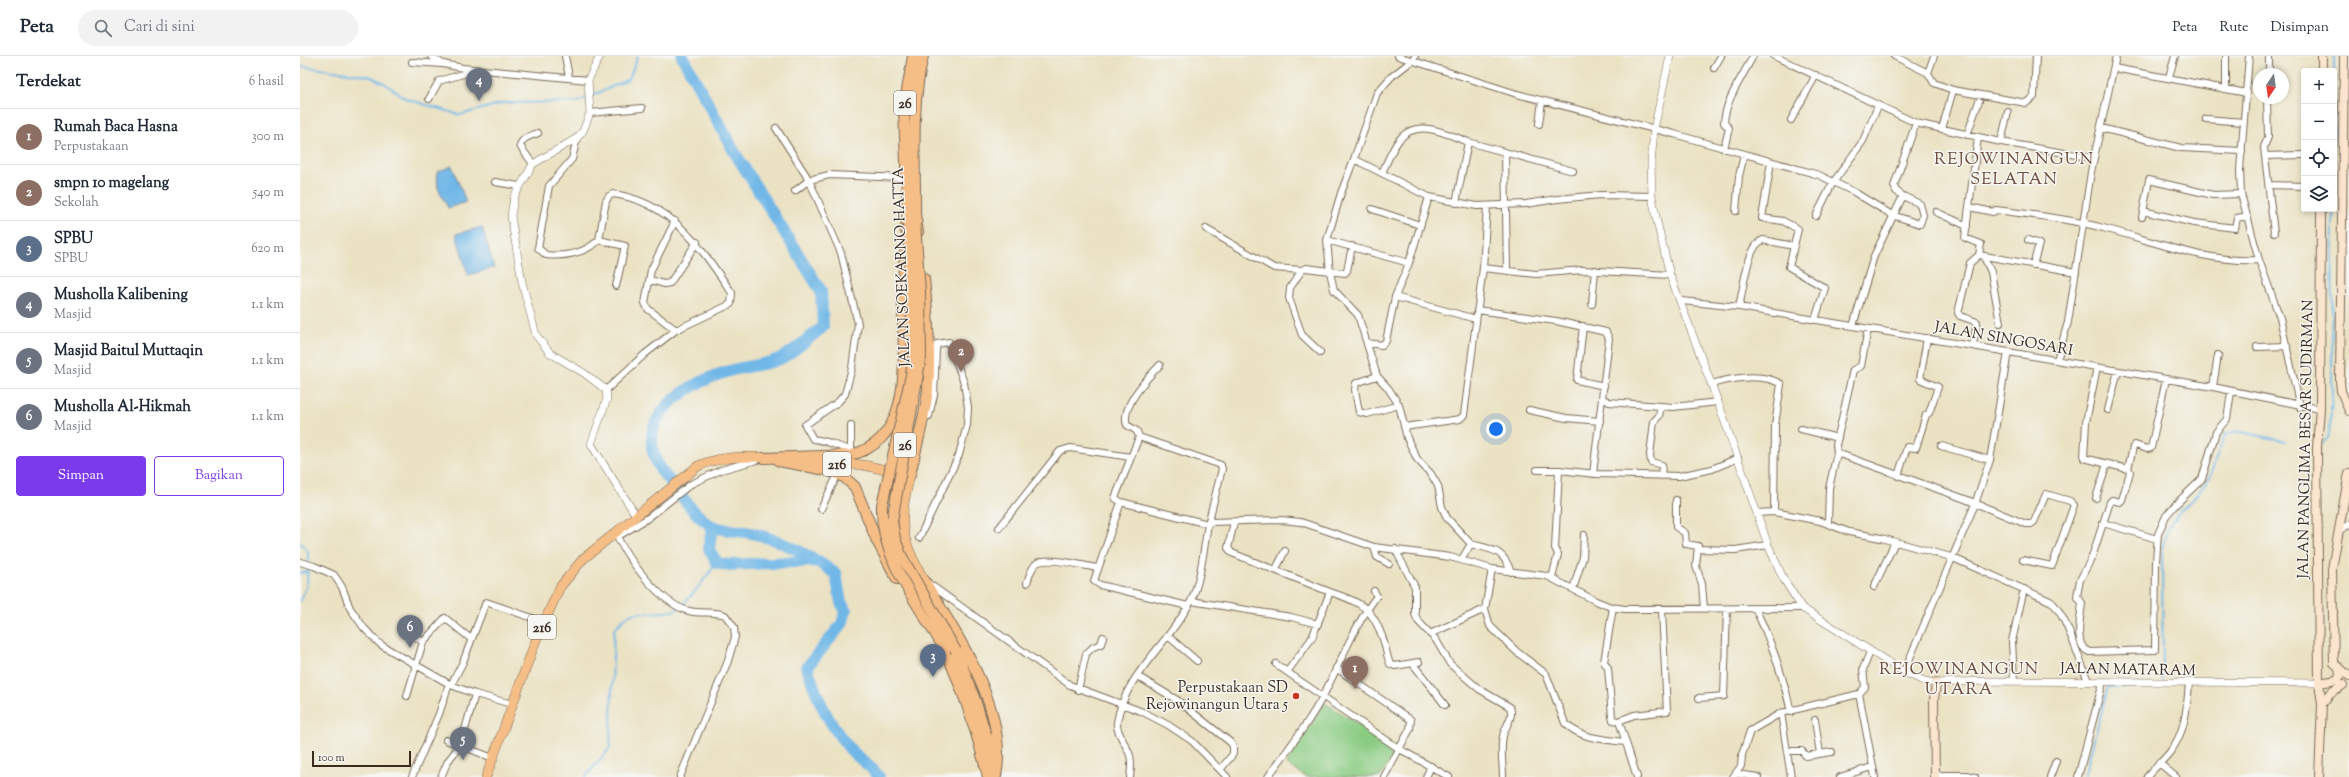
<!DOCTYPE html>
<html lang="id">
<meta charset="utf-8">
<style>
:root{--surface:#fff;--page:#f2f2f3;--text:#1f2937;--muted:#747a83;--line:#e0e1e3;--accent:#7c3aed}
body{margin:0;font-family:"Sorts Mill Goudy",serif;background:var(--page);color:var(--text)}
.controls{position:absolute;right:12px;top:12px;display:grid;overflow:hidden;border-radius:4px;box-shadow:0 2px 6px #0003}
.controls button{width:36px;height:36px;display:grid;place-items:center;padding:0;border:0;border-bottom:1px solid var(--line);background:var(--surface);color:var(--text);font:20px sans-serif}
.compass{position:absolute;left:1953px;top:12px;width:36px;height:36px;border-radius:50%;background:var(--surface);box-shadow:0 2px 6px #0003;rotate:193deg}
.scale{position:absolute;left:12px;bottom:10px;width:99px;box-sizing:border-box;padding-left:4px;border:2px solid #3b2a1e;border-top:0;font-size:11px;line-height:14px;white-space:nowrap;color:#3b2a1e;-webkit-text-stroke:3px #f6f6f2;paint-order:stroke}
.you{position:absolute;left:1196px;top:373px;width:14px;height:14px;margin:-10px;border:3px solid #fff;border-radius:50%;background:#1a73e8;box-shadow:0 0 0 6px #1a73e833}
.badge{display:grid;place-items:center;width:26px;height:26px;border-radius:50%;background:var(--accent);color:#fff;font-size:13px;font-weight:700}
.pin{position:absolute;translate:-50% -33px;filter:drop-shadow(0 1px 2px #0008)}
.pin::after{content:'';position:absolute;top:21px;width:14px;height:12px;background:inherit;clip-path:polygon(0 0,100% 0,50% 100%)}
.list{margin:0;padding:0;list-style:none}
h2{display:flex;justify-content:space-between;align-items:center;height:52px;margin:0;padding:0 16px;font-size:17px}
h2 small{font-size:13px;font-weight:400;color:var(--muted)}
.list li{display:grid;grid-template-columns:26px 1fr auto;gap:12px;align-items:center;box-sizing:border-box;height:56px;padding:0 16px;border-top:1px solid var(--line)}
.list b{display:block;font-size:15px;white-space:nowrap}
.list p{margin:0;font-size:13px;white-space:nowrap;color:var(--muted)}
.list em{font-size:13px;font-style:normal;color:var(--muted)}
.actions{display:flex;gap:8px;padding:12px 16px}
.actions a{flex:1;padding:9px 0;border:1px solid var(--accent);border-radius:4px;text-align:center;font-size:14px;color:var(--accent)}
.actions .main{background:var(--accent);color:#fff}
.icon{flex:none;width:22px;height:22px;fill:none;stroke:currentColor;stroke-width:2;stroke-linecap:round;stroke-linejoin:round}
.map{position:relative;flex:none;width:2049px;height:721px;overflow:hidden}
header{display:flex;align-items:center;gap:24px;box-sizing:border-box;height:56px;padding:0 20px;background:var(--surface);border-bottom:1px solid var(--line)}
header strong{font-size:19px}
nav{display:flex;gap:22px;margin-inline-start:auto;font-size:14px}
.search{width:280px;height:36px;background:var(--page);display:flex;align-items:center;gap:10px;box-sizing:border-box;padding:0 14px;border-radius:22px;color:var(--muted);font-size:15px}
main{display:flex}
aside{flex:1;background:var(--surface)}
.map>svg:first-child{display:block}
.green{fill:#8bcc83;stroke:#637b50}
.water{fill:#70b7e7;stroke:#567082}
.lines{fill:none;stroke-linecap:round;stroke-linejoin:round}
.stream{stroke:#70b7e7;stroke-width:2}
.river{stroke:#70b7e7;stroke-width:12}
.minor-casing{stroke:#796a58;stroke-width:8}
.tertiary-casing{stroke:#796a58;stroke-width:8}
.secondary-casing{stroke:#796a58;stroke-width:10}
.primary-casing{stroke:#796a58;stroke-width:10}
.trunk-casing{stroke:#796a58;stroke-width:12}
.minor{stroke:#fff;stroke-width:6}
.tertiary{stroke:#fff;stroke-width:7}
.secondary{stroke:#fbe5cf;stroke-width:8}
.primary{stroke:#f6be87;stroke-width:9}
.trunk{stroke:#f6be87;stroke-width:10}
.trunk-bridge-casing{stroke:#796a58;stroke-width:12;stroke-linecap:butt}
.trunk-bridge{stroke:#f6be87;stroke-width:10}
.poi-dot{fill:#c8321e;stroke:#f6f6f2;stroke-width:1.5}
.labels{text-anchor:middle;stroke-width:3;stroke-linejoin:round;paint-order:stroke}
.shield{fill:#f6f6f2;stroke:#73675e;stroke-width:1}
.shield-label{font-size:14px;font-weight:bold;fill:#3b2a1e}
.street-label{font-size:15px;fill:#3b2a1e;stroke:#f6f6f2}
.poi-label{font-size:15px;fill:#3b2a1e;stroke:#f6f6f2;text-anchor:end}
.quarter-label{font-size:17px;letter-spacing:1px;fill:#705040;stroke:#f6f6f2}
</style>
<header>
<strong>Peta</strong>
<div class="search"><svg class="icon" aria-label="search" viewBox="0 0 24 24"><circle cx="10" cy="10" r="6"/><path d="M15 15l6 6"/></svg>Cari di sini</div>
<nav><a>Peta</a><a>Rute</a><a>Disimpan</a></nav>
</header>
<main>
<aside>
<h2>Terdekat<small>6 hasil</small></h2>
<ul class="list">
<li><span class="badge" style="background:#8d6e63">1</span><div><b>Rumah Baca Hasna</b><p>Perpustakaan</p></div><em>300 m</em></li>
<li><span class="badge" style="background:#8d6e63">2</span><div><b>smpn 10 magelang</b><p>Sekolah</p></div><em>540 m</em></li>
<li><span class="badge" style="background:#5c6f8a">3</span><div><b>SPBU</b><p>SPBU</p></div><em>620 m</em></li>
<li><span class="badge" style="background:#6b7280">4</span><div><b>Musholla Kalibening</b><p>Masjid</p></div><em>1.1 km</em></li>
<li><span class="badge" style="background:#6b7280">5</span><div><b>Masjid Baitul Muttaqin</b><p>Masjid</p></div><em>1.1 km</em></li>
<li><span class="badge" style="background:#6b7280">6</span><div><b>Musholla Al-Hikmah</b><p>Masjid</p></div><em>1.1 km</em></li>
</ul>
<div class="actions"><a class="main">Simpan</a><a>Bagikan</a></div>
</aside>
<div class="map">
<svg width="2049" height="721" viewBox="0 0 2049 721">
<rect width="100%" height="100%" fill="#f6f6f2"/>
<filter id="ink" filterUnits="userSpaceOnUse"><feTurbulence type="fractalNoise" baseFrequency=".025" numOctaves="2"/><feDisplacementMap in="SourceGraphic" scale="8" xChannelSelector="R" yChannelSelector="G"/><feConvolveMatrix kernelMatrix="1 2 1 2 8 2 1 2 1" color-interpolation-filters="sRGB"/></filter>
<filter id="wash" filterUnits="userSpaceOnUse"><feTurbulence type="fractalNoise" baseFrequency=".012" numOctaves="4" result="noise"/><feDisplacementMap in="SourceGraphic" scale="16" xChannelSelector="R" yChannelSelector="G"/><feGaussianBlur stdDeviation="0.9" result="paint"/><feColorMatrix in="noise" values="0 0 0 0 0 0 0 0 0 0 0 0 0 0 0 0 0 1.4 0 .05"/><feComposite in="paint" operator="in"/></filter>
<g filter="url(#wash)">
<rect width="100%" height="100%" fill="#ebe2c3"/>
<path class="green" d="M 1025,647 L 1098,693 L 1080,721 L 1006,721 L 986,708 Z"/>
<path class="water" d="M 152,110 L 166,146 L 148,152 L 138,132 L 137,116 Z
M 182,171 L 194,212 L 168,219 L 156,178 Z"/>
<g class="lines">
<path class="stream" d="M 2034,0 L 2034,103
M 0,10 L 69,20 L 84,27 L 107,43 L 160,59 L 203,47 L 278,46 L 329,23 L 338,0
M 2022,387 L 2028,382 L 2030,371 L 2032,337 L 2033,153
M 0,486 L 8,496 L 8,506
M 0,517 L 8,516
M 0,545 L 7,530 L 8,510
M 1863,624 L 1862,498 C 1866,455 1888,455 1907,425 C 1915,411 1918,394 1925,379 L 1936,375 L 1985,385
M 285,721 L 310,692 L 314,574 C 332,550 338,559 363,556 C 367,556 372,556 375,554 C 392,543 404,522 417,507
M 1784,721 L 1808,631 L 1851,629"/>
<path class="river" d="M 382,0 L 435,97 L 521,235 L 523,271 C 510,281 496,294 482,302 C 465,310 443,310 426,316 C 378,331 325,370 367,422 C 380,437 393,458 410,469 C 422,476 442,474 455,478 C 483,485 513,501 536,518 L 541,547 L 546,554 L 542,568 L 507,611 C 517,642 529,669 550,693 C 560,704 570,708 579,721
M 412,470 L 409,493 L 417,507 L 427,509 L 516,505"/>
</g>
</g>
<g filter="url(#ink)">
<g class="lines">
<g class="minor-casing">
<path id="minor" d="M 131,0 L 143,8 L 163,12 L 288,24
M 265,0 L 269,21
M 1098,0 L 1217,38 L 1374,78 L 1519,119 L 1554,136 L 1592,159 L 1620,168 L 1623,159 L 1620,148 L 1603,140
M 1115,0 L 1113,4 L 1091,21 L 1077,37 L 1054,103 L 1129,141 L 1177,150 L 1226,148 L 1257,143 L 1301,139 L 1352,140
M 1474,0 L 1616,67 L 1701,86 L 1794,102
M 1594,0 L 1628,17 L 1634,27 L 1653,34 L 1642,73
M 1949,0 L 1940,114 L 1941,138 L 1959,204 L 1980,262 L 2000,351
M 112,6 L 142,8
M 1414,12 L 1421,0
M 1814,12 L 1947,37
M 1628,17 L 1634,0
M 1969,18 L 1969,0
M 1869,21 L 1875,0
M 1926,32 L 1926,0
M 1653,34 L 1726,47 L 1734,41 L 1736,0
M 129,43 L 139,25 L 177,14
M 290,57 L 342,52
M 1906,63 L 1944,66
M 1491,64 L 1516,19
M 1239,68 L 1242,45
M 476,72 L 509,124 L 541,197 L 558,268 L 552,312 L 545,338 L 538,346 L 505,369 L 513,383 C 527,384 538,391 551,394
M 1801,72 L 1881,92 L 1942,95
M 1667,79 L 1679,45
M 277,82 L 272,103 L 249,130 L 238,192 L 246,199 C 265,201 285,197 299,184
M 1701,86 L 1708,56
M 1424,93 L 1429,72 L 1424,67 C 1425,44 1443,20 1453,0
M 1205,96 L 1207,214
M 1965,100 L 1964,91 L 1968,81 L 1967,42
M 1054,103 L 1041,137 L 1027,184 L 1030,216 L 1034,234 L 1058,259 L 1077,320 L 1088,332 L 1099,349 L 1107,382 L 1117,403 L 1131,418 L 1138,430 L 1142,451 L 1147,462 L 1171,488 L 1161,504
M 1471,106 L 1462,162 L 1483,165 L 1498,173 L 1489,211 L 1525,232 L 1515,264
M 233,108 L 220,90 C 222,81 231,80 238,77
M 1082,117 C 1087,106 1092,93 1099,84 C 1117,61 1147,78 1168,86
M 195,126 L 219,130
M 1970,129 L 2004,130
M 495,135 L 509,124 L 529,119 L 605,122
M 1156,147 L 1168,86 L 1273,115
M 1669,151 L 1693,156 L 1696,154 C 1733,159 1771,163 1807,173 C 1857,186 1907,207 1959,204
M 1072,153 L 1120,169
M 1436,155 L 1439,120 L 1444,99
M 1843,155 L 1894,167 L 1935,172 L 1937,162 L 1947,160
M 1636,156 L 1667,170
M 1516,160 L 1532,128 L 1563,85 L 1578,50
M 1842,161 L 1849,124 L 1913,139 L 1941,138
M 375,165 L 351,214 L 345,247 L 348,253 L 376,274
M 906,173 L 974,212 L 1002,214
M 1974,177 L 1965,100 L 2004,99
M 1027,184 L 1109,207
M 1728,184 L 1739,188 L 1733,209
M 1679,199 L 1776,216
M 1684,201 L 1691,216 L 1700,267
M 1183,212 L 1236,218 L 1282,214 L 1370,219
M 351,224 L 364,228 L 370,227 L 397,186
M 1095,241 L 1109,207 L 1129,141
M 1382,245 L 1439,251 L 1708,296 L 1913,331 L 2020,353
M 1292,248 L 1295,214
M 1439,251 C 1443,236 1447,189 1463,184 L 1494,190
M 1177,254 L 1256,265 L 1306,276 L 1309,283 L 1302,342 L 1309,346 L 1373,351 L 1418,346
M 1283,270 L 1277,324 L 1304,330
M 1553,270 L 1574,200 L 1603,140 L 1596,135 L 1594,130 L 1616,67
M 1067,287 L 1082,289 L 1086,285 L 1095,241 L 1176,263
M 1673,290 L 1677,266 L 1660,260 L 1658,257 L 1670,207 L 1679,199 L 1681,188 L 1665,182 L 1678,81
M 1957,291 L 1987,290
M 1020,296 L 1002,279 L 989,242 L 990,232 L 1002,214 L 1006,212 L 1045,217 L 1047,215 L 1052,190
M 1757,304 L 1768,266 L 1791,116 L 1816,0
M 1797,311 L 1786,366 L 1784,402 L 1828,413
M 1077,320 L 1056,327 L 1055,334 L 1059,356 L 1067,358 L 1099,349
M 1866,323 L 1851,392 L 1847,393 L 1835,389 L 1833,391 L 1828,413 L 1830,416 L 1822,444 L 1820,446 L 1812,444 L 1810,446 L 1792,501 L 1780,524 L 1777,540 L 1782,547 C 1781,560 1773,589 1789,596 L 1855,594 L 1856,505 L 1858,478 L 1866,460 L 1876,448 L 1902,423 L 1916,376 L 1927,363 L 1931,336
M 1411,328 C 1432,322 1461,316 1481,328 L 1475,369 L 1474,456
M 1913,331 L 1918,299
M 306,334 L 345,298 L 376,274 L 431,248 L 432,237 C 401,192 372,146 313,138 L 309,140 L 306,145 L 299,184 L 325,190 L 316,230
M 1361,350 L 1359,360 L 1354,365 L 1350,399 L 1351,406 L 1362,409 L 1361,420
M 1229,354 L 1266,362 L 1300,365
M 1808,354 L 1818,315
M 629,360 L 634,339 L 636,294
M 551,369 L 551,398
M 1104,371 L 1160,363 L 1164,359 L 1183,212 L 1187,150
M 1501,373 L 1538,382
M 839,381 L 921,409 L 922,413 L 908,468 L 821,446 L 815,442 L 839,381 L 837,375 L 827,369 C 820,351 848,321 860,309
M 1641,390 L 1690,404
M 1537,397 L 1665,443 L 1726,468 L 1731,468 L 1734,466 L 1746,438 L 1770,445 L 1774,449 L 1752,510 L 1723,504
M 1237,414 L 1259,414
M 1293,418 L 1302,342
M 1598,420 L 1607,391 L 1616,392 L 1626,359 L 1629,357 L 1638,331 L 1620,323 L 1627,282
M 1796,442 L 1807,408
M 1376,444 L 1376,471 L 1385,477 L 1386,488 L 1398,490 L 1396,510 L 1402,528 L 1404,553
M 821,446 L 794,525 L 800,529 L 888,550
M 521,453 L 538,418
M 1457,457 L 1474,456 L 1520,465 L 1549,476 L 1581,482 L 1651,501 L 1750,545 C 1765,555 1780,606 1788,625
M 934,466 L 928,492 L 932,497 L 1030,536 L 1012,582 L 987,616 L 1098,692 L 1149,721
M 1803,467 L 1857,483
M 1528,468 L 1529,432 L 1537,397 L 1536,389 L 1553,314 L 1561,310 L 1568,273
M 699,472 L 760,395 L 770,392 L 831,401
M 2039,475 L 2049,468
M 315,476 C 326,501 360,548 389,555 C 401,558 413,555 425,559 L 434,571 L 435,581 L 428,605 L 380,721
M 317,481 L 348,462 L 391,428 L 421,414 L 457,404
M 619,482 L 659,399 L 667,369 L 668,351 L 664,327 L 649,286 L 637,288 L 636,294 L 629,293
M 1171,488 C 1193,494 1203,493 1211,516
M 1074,491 L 1077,501 L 1089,508
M 1095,493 L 1115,531 L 1115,558 L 1118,565 L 1136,584 L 1150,608 L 1179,633 L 1210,651 C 1214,662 1205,670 1203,680 C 1200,694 1203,707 1203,721
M 1399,493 L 1435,494 L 1468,489
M 0,506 L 14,510 L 34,519 L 42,531 L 50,552 L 64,572 L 81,589 L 151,629 L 175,638 L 212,648
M 976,513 L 985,495
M 1192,513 L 1185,553 L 1190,570 L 1217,596 L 1246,618 L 1265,667 C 1280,683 1304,683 1325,686
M 1252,522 L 1258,498 L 1255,492 L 1259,414 L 1296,418 L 1379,420 L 1412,413 L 1438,402
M 628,527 L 770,629 L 843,656 L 868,669 L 892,685 L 927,721
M 727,527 C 729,521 731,511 737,507 C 747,500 785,510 797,512
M 1574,531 L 1595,486
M 1273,533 L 1283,501 L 1284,479
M 1030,536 C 1063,547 1073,552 1084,586 C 1086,593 1087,601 1090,608 L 1095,610 L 1119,606
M 891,545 L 991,561 L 1018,568
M 1313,551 L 1304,606 L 1308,612 L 1312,661 L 1313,664 L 1319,665
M 1456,554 C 1472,587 1483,620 1491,656
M 101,570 L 123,586
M 1130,578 L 1185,553
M 868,580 L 897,605
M 976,608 L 987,616
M 1113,608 L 1145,649
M 1036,612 L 1111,664 L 1110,673 L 1084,721
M 1604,616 L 1675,448 L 1690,404 L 1708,296
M 837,620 L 877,644 L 930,686 L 933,690 L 933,698 L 920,714
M 1714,625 L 1712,585 L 1724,533
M 151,629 L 163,606 L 186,546 L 244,566
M 778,634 L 786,598 L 793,591 L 801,588 L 803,581
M 1559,638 L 1565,631 L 1563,613 L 1570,596
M 107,640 L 123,586 L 145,562 L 171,583
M 1399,642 L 1424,640 L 1427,553
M 1481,657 L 1491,721
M 1515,664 L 1520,698
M 146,684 L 193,702
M 1489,695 L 1502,695 L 1506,700 L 1532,696
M 1859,707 L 1876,721
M 1437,718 L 1458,721
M 1635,719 L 1666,719 L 1675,721
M 112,721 L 139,658 L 149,628
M 141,721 L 148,705 L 161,688 L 175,638
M 830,721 C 831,714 832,706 830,700 C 828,690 815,676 817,666 C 825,618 869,588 891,545 C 901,524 904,491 908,468 L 911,466 L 981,464 L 1001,466 L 1074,491 L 1150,501 L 1192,513 L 1247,520 L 1296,545 L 1311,551 L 1325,553 L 1502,552
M 968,721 C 990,690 1014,661 1030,626 C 1045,596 1056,567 1077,540 L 1074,535
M 1126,721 L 1131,710
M 1337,721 L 1319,665 L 1334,659 L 1367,655 L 1362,554
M 1433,721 L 1441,710 L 1442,699 L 1450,675 L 1481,657 L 1559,638 L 1575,721
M 1540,721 L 1572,711
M 1750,721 L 1756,705
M 1778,721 L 1803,626
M 1847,721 C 1854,712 1863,705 1870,696 C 1886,675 1887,651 1889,627"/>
</g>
<g class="tertiary-casing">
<path id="tertiary" d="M 300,0 L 288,24 L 290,57 L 283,75 L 277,82 L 233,108 L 214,141 L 211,160 L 222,226 L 236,279 L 250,297 L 284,317 L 306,334 L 307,343 L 291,388 L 335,458
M 1370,0 L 1354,73 L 1351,108 L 1352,140 L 1357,166 L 1370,219 L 1418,346 L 1468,489 L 1483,522 L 1502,552 L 1604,616 L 1624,625 L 1636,627 L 1685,625 L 2019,627"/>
</g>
<g class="secondary-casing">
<path id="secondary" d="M 2044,0 L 2040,325 L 2041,335 L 2049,355
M 2022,15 L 2022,0
M 2049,417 L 2032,513 L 2034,607 L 2049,620
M 2019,627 L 2037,624 L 2040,619 L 2039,611
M 2022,648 L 2030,637 L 2043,629
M 1635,721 L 1634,644 L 1636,627
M 2019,721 L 2022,648 L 2019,627 L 2017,391 L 2020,353 L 2021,153"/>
</g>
<g class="primary-casing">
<path id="primary" d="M 499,404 L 563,409 L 610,419 C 598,468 600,480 624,524
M 186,721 L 236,584 L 260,531 L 283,503 L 398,410 C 420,400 446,400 470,402"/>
</g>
<g class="trunk-casing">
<path id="trunk" d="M 615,158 L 618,176
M 615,163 C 616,108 610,54 623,0
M 608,164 L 604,52 L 613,0
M 606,175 L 607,159
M 464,402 L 551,399 C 615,383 603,303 603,252 C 602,234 604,215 605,197
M 479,405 L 531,415 L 544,421 L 555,431 L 577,485 L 597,523
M 610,419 C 616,391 625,362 628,333 C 631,296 628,260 624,223
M 624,524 C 657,580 709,653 696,720
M 645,594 C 664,635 677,677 688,721
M 656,595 C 673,636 686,672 695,716"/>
</g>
<use href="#minor" class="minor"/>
<use href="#tertiary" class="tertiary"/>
<use href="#secondary" class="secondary"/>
<use href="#primary" class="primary"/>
<use href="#trunk" class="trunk"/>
<g class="trunk-bridge-casing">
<path id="trunk-bridge" d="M 608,168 L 613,301 L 611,319 L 582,449 C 579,502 620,550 645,594
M 615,168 L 620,236 L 621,301 L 592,465 L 595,483 L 602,501 L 656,595"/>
</g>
<use href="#trunk-bridge" class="trunk-bridge"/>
</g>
</g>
<circle class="poi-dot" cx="996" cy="640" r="4"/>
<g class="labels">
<g class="shield">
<rect x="594" y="35" width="22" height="24" rx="3"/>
<rect x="594" y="377" width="22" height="24" rx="3"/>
<rect x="523" y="396" width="28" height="24" rx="3"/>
<rect x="228" y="559" width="28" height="24" rx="3"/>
</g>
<g class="shield-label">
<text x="605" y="52">26</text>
<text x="605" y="394">26</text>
<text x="537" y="413">216</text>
<text x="242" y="576">216</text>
</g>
<g class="street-label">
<text transform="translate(601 211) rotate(-92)" y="5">JALAN SOEKARNO HATTA</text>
<text transform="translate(1704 282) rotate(10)" y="5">JALAN SINGOSARI</text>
<text transform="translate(2005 383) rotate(-89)" y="5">JALAN PANGLIMA BESAR SUDIRMAN</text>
<text transform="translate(1828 613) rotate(1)" y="5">JALAN MATARAM</text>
</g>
<g class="poi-label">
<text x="988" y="636">Perpustakaan SD<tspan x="988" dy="17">Rejowinangun Utara 5</tspan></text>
</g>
<g class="quarter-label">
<text x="1714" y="108">REJOWINANGUN<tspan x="1714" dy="20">SELATAN</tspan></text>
<text x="1659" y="618">REJOWINANGUN<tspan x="1659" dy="20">UTARA</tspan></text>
</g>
</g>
</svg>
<div class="controls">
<button>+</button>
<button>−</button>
<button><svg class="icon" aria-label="locate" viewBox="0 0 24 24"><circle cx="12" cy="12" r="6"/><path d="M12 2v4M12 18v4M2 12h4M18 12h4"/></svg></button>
<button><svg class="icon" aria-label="layers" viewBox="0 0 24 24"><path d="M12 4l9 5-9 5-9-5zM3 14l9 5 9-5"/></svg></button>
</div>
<svg class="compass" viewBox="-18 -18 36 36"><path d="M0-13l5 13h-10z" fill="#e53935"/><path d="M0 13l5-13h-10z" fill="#747a83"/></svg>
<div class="scale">100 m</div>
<div class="you"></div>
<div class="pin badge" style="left:1055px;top:633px;background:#8d6e63">1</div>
<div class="pin badge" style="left:661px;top:316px;background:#8d6e63">2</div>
<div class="pin badge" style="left:633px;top:621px;background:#5c6f8a">3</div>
<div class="pin badge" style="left:179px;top:45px;background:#6b7280">4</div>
<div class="pin badge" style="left:163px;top:704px;background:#6b7280">5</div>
<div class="pin badge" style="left:110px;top:592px;background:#6b7280">6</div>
</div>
</main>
